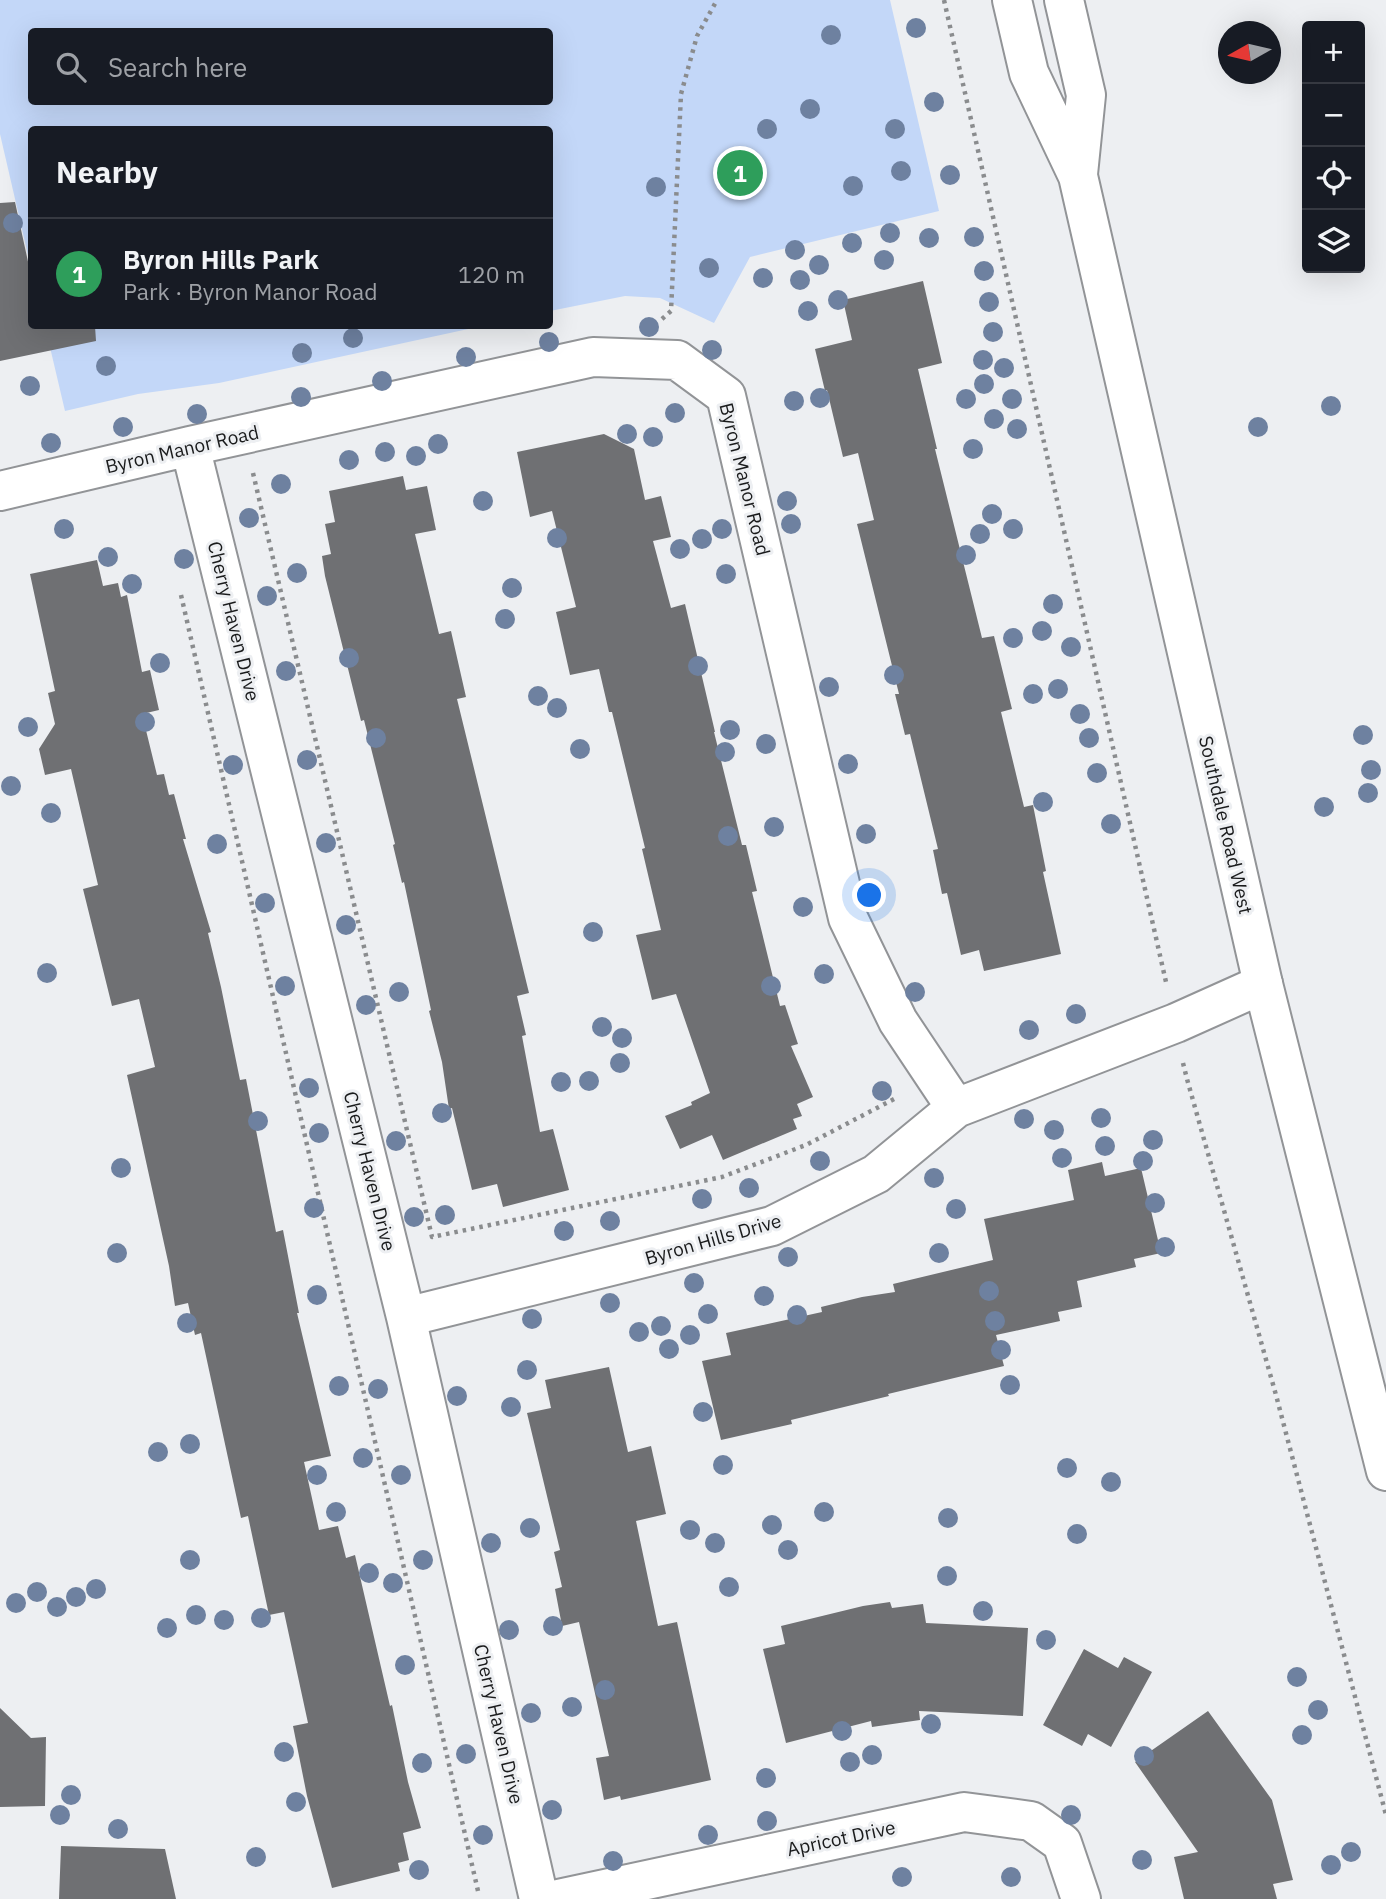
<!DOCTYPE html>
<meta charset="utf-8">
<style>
:root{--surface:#171b24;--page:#242831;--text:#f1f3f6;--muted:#9ea1a6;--line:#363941;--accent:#b45309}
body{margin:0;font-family:"IBM Plex Sans",sans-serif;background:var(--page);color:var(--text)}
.controls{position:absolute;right:21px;top:21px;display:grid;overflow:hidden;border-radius:7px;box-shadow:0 7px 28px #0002}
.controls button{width:63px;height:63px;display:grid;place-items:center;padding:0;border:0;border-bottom:2px solid var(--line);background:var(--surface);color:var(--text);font:35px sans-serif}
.compass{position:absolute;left:1218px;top:21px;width:63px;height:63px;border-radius:50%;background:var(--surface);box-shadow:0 7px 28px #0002;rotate:262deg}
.you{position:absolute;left:870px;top:896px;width:24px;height:24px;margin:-18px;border:5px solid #fff;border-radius:50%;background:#1a73e8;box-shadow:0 0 0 10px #1a73e833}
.badge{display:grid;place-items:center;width:46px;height:46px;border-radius:50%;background:var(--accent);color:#fff;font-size:23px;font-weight:700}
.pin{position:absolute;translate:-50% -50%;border:4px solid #fff;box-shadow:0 2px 7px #0006}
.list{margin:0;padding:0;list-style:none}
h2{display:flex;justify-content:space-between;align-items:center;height:91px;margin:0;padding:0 28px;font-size:30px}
h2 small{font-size:23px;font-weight:400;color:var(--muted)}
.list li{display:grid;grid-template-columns:46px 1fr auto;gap:21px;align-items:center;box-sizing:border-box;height:112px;padding:0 28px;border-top:2px solid var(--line)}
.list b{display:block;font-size:26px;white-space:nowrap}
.list p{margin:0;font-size:23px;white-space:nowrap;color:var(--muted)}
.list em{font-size:23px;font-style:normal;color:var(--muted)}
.icon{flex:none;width:38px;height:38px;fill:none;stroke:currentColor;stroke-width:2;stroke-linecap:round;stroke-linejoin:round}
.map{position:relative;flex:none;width:1386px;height:1899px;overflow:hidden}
.search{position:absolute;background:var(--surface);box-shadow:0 7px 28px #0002;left:28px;top:28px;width:525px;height:77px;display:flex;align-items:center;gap:18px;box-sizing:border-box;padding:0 24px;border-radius:7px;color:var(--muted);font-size:26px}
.panel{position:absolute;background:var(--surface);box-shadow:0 7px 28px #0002;left:28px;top:126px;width:525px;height:203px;border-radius:7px}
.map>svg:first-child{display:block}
.green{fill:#c3d7f8;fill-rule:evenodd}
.building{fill:#6f7073}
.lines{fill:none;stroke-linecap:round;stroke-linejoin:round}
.minor-casing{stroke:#929497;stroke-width:42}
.major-casing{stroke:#929497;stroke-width:42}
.path{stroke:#8a8c8e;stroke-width:4.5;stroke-dasharray:3.5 5;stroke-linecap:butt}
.minor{stroke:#fff;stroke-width:38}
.major{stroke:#fff;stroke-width:38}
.tree{fill:#6e81a0}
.labels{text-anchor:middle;stroke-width:6;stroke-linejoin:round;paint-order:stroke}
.street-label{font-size:19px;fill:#1a1b1c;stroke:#edeff2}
</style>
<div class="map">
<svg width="1386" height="1899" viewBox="0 0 1386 1899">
<rect width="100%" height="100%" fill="#edeff2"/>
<path class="green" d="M 0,0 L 890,0 L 939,211 L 750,257 L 714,323 L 660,298 L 625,296 L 550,311 L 550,130 L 32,130 L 31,268 L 0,134 ZM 32,32 L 550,32 L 550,102 L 32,102 Z
M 45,326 L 482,326 L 219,383 L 138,394 L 65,411 Z"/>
<path class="building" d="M 15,202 L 32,280 L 32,326 L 95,326 L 96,341 L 0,361 L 0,203 Z
M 923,281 L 942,363 L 918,369 L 937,449 L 935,449 L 982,638 L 994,636 L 1012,709 L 1001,712 L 1024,807 L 1033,805 L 1046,871 L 1043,872 L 1061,954 L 984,971 L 979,950 L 961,955 L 947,893 L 942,894 L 933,850 L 938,849 L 910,734 L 905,735 L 895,694 L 899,694 L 857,524 L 874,520 L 858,453 L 843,457 L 827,390 L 825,391 L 815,349 L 852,340 L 843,300 Z
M 604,434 L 634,449 L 645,500 L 661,496 L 671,537 L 653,541 L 671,608 L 685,604 L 715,732 L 714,732 L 742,845 L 746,845 L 757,891 L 752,892 L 780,1006 L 785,1005 L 798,1044 L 791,1046 L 813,1097 L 797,1104 L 802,1116 L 793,1119 L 797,1129 L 723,1160 L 712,1135 L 680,1149 L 665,1116 L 692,1105 L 691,1102 L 710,1093 L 676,994 L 652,1000 L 636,935 L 661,930 L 642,849 L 645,848 L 612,712 L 609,712 L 599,669 L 570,675 L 556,612 L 576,607 L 552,511 L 530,517 L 517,452 Z
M 403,476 L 406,490 L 427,486 L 436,530 L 415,534 L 439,634 L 451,631 L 466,697 L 457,699 L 529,993 L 517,996 L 526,1035 L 522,1036 L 540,1132 L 553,1129 L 569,1190 L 503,1207 L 497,1184 L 472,1190 L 452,1108 L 449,1109 L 442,1062 L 429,1011 L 431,1010 L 404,882 L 402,883 L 393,845 L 395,844 L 364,720 L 361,721 L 325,576 L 322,556 L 331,554 L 325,524 L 335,522 L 329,491 Z
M 97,560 L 103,586 L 118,583 L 121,597 L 127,595 L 142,672 L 150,670 L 159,710 L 142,714 L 157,775 L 164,774 L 169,795 L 174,794 L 186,839 L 183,839 L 211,932 L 208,933 L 221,987 L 240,1080 L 246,1079 L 276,1232 L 283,1230 L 299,1313 L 297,1313 L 331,1456 L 304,1462 L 319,1530 L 338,1526 L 346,1558 L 355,1555 L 390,1706 L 392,1705 L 408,1782 L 421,1828 L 403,1833 L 409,1860 L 398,1863 L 400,1871 L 332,1888 L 307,1796 L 293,1726 L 308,1723 L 284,1612 L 269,1615 L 248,1516 L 241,1518 L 201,1333 L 195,1335 L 188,1303 L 175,1306 L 169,1266 L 127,1075 L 155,1067 L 139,999 L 112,1006 L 83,889 L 98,885 L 71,769 L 45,775 L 39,749 L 55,724 L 48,693 L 55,691 L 30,574 Z
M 1102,1162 L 1105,1176 L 1141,1168 L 1161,1253 L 1134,1259 L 1136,1267 L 1077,1281 L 1082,1307 L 1058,1312 L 1060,1321 L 996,1335 L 1004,1366 L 888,1394 L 889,1396 L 791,1420 L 792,1424 L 721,1440 L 702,1361 L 731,1355 L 726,1333 L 822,1312 L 821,1307 L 862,1297 L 895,1292 L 893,1284 L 993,1260 L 984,1219 L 1074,1200 L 1068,1170 Z
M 609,1367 L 628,1452 L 651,1446 L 666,1514 L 636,1521 L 658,1626 L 677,1622 L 711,1780 L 621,1800 L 620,1796 L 604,1800 L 596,1758 L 609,1756 L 579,1622 L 562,1626 L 555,1589 L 562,1587 L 554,1552 L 560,1550 L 527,1413 L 551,1408 L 545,1380 Z
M 890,1602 L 892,1608 L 923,1604 L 926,1623 L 1028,1628 L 1023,1716 L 919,1711 L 920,1720 L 872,1727 L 871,1721 L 786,1743 L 763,1649 L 785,1644 L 781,1626 L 863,1606 Z
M 1084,1649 L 1118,1668 L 1124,1657 L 1152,1672 L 1111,1747 L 1088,1734 L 1082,1746 L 1043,1725 Z
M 0,1708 L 31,1738 L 46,1737 L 45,1806 L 0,1807 Z
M 1208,1711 L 1272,1800 L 1293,1880 L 1273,1884 L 1277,1899 L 1184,1899 L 1174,1857 L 1198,1852 L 1135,1762 Z
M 61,1846 L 165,1849 L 176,1899 L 59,1899 Z"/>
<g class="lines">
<g class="minor-casing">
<path id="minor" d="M 190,446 L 406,1317 L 539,1899
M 0,491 L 190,446 L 593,357 L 677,360 L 726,396 L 848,918 L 898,1021 L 956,1108
M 406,1317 L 772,1226 L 876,1174 L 956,1108 L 1176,1023 L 1263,984
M 558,1899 L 964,1812 L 1031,1821 L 1062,1843 L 1081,1899"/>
</g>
<g class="major-casing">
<path id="major" d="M 1012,0 L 1029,73 L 1078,176 L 1263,984 L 1386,1471
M 1064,0 L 1086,95 L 1078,174"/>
</g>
<path class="path" d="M 944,0 L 1166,982
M 662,319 L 671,311 L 681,94 L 697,36 L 717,0
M 253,473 L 432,1237 L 722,1177 L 806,1145 L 896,1098
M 181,595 L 478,1891
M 1183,1063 L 1187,1079 L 1276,1395 L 1386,1815"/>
<use href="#minor" class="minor"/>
<use href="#major" class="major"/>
</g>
<g class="tree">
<circle cx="916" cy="28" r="10"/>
<circle cx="831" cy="35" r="10"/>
<circle cx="934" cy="102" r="10"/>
<circle cx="810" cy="109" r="10"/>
<circle cx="767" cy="129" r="10"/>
<circle cx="895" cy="129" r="10"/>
<circle cx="901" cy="171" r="10"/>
<circle cx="950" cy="175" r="10"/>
<circle cx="853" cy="186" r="10"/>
<circle cx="656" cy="187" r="10"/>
<circle cx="13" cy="223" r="10"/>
<circle cx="890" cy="233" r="10"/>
<circle cx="974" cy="237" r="10"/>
<circle cx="929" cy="238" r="10"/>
<circle cx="852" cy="243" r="10"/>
<circle cx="795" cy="250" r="10"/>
<circle cx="884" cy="260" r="10"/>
<circle cx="819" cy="265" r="10"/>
<circle cx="709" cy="268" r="10"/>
<circle cx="984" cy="271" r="10"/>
<circle cx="763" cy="278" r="10"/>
<circle cx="800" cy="280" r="10"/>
<circle cx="838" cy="300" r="10"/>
<circle cx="989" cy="302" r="10"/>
<circle cx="808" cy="311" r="10"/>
<circle cx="649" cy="327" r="10"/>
<circle cx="993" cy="332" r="10"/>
<circle cx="353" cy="338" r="10"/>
<circle cx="549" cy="342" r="10"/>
<circle cx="712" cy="350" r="10"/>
<circle cx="302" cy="353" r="10"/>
<circle cx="466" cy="357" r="10"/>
<circle cx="983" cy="360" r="10"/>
<circle cx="106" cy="366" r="10"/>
<circle cx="1004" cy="368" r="10"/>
<circle cx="382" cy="381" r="10"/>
<circle cx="984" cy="384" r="10"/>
<circle cx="30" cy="386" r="10"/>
<circle cx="301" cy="397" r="10"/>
<circle cx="820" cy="398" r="10"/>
<circle cx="966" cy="399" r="10"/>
<circle cx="1012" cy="399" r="10"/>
<circle cx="794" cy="401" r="10"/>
<circle cx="1331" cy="406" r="10"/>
<circle cx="675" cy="413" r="10"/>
<circle cx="197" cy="414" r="10"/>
<circle cx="994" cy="419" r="10"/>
<circle cx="123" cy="427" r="10"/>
<circle cx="1258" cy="427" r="10"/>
<circle cx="1017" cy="429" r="10"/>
<circle cx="627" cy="434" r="10"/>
<circle cx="653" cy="437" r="10"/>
<circle cx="51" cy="443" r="10"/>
<circle cx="438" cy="444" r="10"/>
<circle cx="973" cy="449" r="10"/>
<circle cx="385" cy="452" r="10"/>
<circle cx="416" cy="456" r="10"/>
<circle cx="349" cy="460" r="10"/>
<circle cx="281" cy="484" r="10"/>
<circle cx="483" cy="501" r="10"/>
<circle cx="787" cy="501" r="10"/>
<circle cx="992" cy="514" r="10"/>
<circle cx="249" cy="518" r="10"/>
<circle cx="791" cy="524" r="10"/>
<circle cx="64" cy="529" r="10"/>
<circle cx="722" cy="529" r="10"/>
<circle cx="1013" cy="529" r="10"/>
<circle cx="980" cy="534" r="10"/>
<circle cx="557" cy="538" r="10"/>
<circle cx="702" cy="539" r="10"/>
<circle cx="680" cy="549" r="10"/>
<circle cx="966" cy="555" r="10"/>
<circle cx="108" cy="557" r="10"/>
<circle cx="184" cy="559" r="10"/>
<circle cx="297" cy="573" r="10"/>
<circle cx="726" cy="574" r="10"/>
<circle cx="132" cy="584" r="10"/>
<circle cx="512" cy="588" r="10"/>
<circle cx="267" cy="596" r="10"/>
<circle cx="1053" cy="604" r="10"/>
<circle cx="505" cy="619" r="10"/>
<circle cx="1042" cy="631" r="10"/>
<circle cx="1013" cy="638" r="10"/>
<circle cx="1071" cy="647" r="10"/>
<circle cx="349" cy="658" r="10"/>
<circle cx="160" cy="663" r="10"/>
<circle cx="698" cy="666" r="10"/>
<circle cx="286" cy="671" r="10"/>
<circle cx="894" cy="675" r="10"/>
<circle cx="829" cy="687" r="10"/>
<circle cx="1058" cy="689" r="10"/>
<circle cx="1033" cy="694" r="10"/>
<circle cx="538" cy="696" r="10"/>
<circle cx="557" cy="708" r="10"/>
<circle cx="1080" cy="714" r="10"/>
<circle cx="145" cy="722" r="10"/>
<circle cx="28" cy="727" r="10"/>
<circle cx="730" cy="730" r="10"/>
<circle cx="1363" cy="735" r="10"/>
<circle cx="376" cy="738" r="10"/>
<circle cx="1089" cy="738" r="10"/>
<circle cx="766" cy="744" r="10"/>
<circle cx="580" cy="749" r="10"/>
<circle cx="725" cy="752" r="10"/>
<circle cx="307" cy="760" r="10"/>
<circle cx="848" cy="764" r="10"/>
<circle cx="233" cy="765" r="10"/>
<circle cx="1371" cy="770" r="10"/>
<circle cx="1097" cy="773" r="10"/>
<circle cx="11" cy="786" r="10"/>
<circle cx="1368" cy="793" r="10"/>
<circle cx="1043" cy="802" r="10"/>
<circle cx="1324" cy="807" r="10"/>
<circle cx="51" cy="813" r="10"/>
<circle cx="1111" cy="824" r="10"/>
<circle cx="774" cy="827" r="10"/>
<circle cx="866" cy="834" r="10"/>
<circle cx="728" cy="836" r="10"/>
<circle cx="326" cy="843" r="10"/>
<circle cx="217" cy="844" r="10"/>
<circle cx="265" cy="903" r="10"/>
<circle cx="803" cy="907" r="10"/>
<circle cx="346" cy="925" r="10"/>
<circle cx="593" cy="932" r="10"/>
<circle cx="47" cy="973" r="10"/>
<circle cx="824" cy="974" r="10"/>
<circle cx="285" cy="986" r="10"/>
<circle cx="771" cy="986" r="10"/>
<circle cx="399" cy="992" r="10"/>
<circle cx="915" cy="992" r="10"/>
<circle cx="366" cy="1005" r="10"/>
<circle cx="1076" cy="1014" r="10"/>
<circle cx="602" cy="1027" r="10"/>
<circle cx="1029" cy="1030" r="10"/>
<circle cx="622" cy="1038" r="10"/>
<circle cx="620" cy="1063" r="10"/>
<circle cx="589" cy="1081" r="10"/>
<circle cx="561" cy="1082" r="10"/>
<circle cx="309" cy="1088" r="10"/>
<circle cx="882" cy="1091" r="10"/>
<circle cx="442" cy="1113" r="10"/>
<circle cx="1101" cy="1118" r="10"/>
<circle cx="1024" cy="1119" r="10"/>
<circle cx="258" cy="1121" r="10"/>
<circle cx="1054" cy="1130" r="10"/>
<circle cx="319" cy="1133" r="10"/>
<circle cx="1153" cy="1140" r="10"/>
<circle cx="396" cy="1141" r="10"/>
<circle cx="1105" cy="1146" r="10"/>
<circle cx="1062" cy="1158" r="10"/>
<circle cx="820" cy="1161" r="10"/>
<circle cx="1143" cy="1161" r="10"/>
<circle cx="121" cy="1168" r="10"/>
<circle cx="934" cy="1178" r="10"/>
<circle cx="749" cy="1188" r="10"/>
<circle cx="702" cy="1199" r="10"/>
<circle cx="1155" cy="1203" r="10"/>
<circle cx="314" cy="1208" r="10"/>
<circle cx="956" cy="1209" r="10"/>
<circle cx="445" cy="1215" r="10"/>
<circle cx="414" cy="1217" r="10"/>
<circle cx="610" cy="1221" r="10"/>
<circle cx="564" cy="1231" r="10"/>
<circle cx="1165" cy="1247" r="10"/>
<circle cx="117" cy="1253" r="10"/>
<circle cx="939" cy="1253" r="10"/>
<circle cx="788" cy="1257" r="10"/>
<circle cx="694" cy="1283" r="10"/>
<circle cx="989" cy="1291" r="10"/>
<circle cx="317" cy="1295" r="10"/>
<circle cx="764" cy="1296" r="10"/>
<circle cx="610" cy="1303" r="10"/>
<circle cx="708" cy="1314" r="10"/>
<circle cx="797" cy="1315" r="10"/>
<circle cx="532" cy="1319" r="10"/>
<circle cx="995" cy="1321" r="10"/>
<circle cx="187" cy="1323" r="10"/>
<circle cx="661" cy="1326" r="10"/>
<circle cx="639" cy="1332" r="10"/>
<circle cx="690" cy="1335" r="10"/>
<circle cx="669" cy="1349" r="10"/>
<circle cx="1001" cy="1350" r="10"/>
<circle cx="527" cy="1370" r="10"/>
<circle cx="1010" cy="1385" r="10"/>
<circle cx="339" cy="1386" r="10"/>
<circle cx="378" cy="1389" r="10"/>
<circle cx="457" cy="1396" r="10"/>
<circle cx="511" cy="1407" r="10"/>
<circle cx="703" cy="1412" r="10"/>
<circle cx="190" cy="1444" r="10"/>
<circle cx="158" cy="1452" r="10"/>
<circle cx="363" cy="1458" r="10"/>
<circle cx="723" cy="1465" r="10"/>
<circle cx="1067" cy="1468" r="10"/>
<circle cx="317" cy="1475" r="10"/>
<circle cx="401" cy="1475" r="10"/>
<circle cx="1111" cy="1482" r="10"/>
<circle cx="336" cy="1512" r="10"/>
<circle cx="824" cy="1512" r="10"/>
<circle cx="948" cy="1518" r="10"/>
<circle cx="772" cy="1525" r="10"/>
<circle cx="530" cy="1528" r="10"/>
<circle cx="690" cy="1530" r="10"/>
<circle cx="1077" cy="1534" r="10"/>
<circle cx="491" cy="1543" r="10"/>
<circle cx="715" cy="1543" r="10"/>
<circle cx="788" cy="1550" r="10"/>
<circle cx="190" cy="1560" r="10"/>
<circle cx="423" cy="1560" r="10"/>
<circle cx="369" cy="1573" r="10"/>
<circle cx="947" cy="1576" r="10"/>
<circle cx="393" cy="1583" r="10"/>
<circle cx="729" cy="1587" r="10"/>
<circle cx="96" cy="1589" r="10"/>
<circle cx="37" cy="1592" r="10"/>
<circle cx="76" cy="1597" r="10"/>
<circle cx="16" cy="1603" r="10"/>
<circle cx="57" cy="1607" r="10"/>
<circle cx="983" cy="1611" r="10"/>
<circle cx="196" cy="1615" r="10"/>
<circle cx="261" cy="1618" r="10"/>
<circle cx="224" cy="1620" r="10"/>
<circle cx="553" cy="1626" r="10"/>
<circle cx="167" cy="1628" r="10"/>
<circle cx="509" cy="1630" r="10"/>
<circle cx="1046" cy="1640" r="10"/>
<circle cx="405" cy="1665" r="10"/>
<circle cx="1297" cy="1677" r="10"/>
<circle cx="605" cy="1690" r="10"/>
<circle cx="572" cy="1707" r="10"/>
<circle cx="1318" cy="1710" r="10"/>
<circle cx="531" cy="1713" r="10"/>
<circle cx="931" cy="1724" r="10"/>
<circle cx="842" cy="1731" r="10"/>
<circle cx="1302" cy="1735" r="10"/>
<circle cx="284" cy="1752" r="10"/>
<circle cx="466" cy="1754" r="10"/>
<circle cx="872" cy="1755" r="10"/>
<circle cx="1144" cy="1756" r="10"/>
<circle cx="850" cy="1762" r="10"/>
<circle cx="422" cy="1763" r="10"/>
<circle cx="766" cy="1778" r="10"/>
<circle cx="71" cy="1795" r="10"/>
<circle cx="296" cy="1802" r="10"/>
<circle cx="552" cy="1810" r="10"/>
<circle cx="60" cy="1815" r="10"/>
<circle cx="1071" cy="1815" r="10"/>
<circle cx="767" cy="1821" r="10"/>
<circle cx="118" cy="1829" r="10"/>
<circle cx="483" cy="1835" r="10"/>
<circle cx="708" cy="1835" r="10"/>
<circle cx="1351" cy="1852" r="10"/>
<circle cx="256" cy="1857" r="10"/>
<circle cx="1142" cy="1860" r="10"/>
<circle cx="613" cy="1861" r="10"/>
<circle cx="1331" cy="1865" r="10"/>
<circle cx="419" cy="1870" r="10"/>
<circle cx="902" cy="1877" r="10"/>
<circle cx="1011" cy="1877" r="10"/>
</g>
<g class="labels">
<g class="street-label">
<text transform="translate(182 449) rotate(-13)" y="7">Byron Manor Road</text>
<text transform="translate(745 479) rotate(76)" y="7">Byron Manor Road</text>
<text transform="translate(234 621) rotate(76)" y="7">Cherry Haven Drive</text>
<text transform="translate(1226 825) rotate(77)" y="7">Southdale Road West</text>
<text transform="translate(370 1171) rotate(76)" y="7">Cherry Haven Drive</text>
<text transform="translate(713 1239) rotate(-16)" y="7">Byron Hills Drive</text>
<text transform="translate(499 1724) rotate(77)" y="7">Cherry Haven Drive</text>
<text transform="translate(841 1838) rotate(-12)" y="7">Apricot Drive</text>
</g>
</g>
</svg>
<div class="controls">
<button>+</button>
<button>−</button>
<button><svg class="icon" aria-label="locate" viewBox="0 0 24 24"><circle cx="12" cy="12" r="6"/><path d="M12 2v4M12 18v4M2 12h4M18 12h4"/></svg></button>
<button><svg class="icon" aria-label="layers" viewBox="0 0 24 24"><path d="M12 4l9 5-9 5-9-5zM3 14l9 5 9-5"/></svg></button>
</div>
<svg class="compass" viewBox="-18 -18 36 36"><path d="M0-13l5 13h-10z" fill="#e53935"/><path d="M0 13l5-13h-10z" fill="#9ea1a6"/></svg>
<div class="you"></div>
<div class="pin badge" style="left:740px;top:173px;background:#2e9e5b">1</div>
<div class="search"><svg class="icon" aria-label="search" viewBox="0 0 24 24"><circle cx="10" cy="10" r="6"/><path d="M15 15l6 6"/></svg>Search here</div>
<section class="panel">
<h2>Nearby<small></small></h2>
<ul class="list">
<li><span class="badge" style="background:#2e9e5b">1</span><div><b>Byron Hills Park</b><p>Park · Byron Manor Road</p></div><em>120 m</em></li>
</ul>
</section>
</div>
